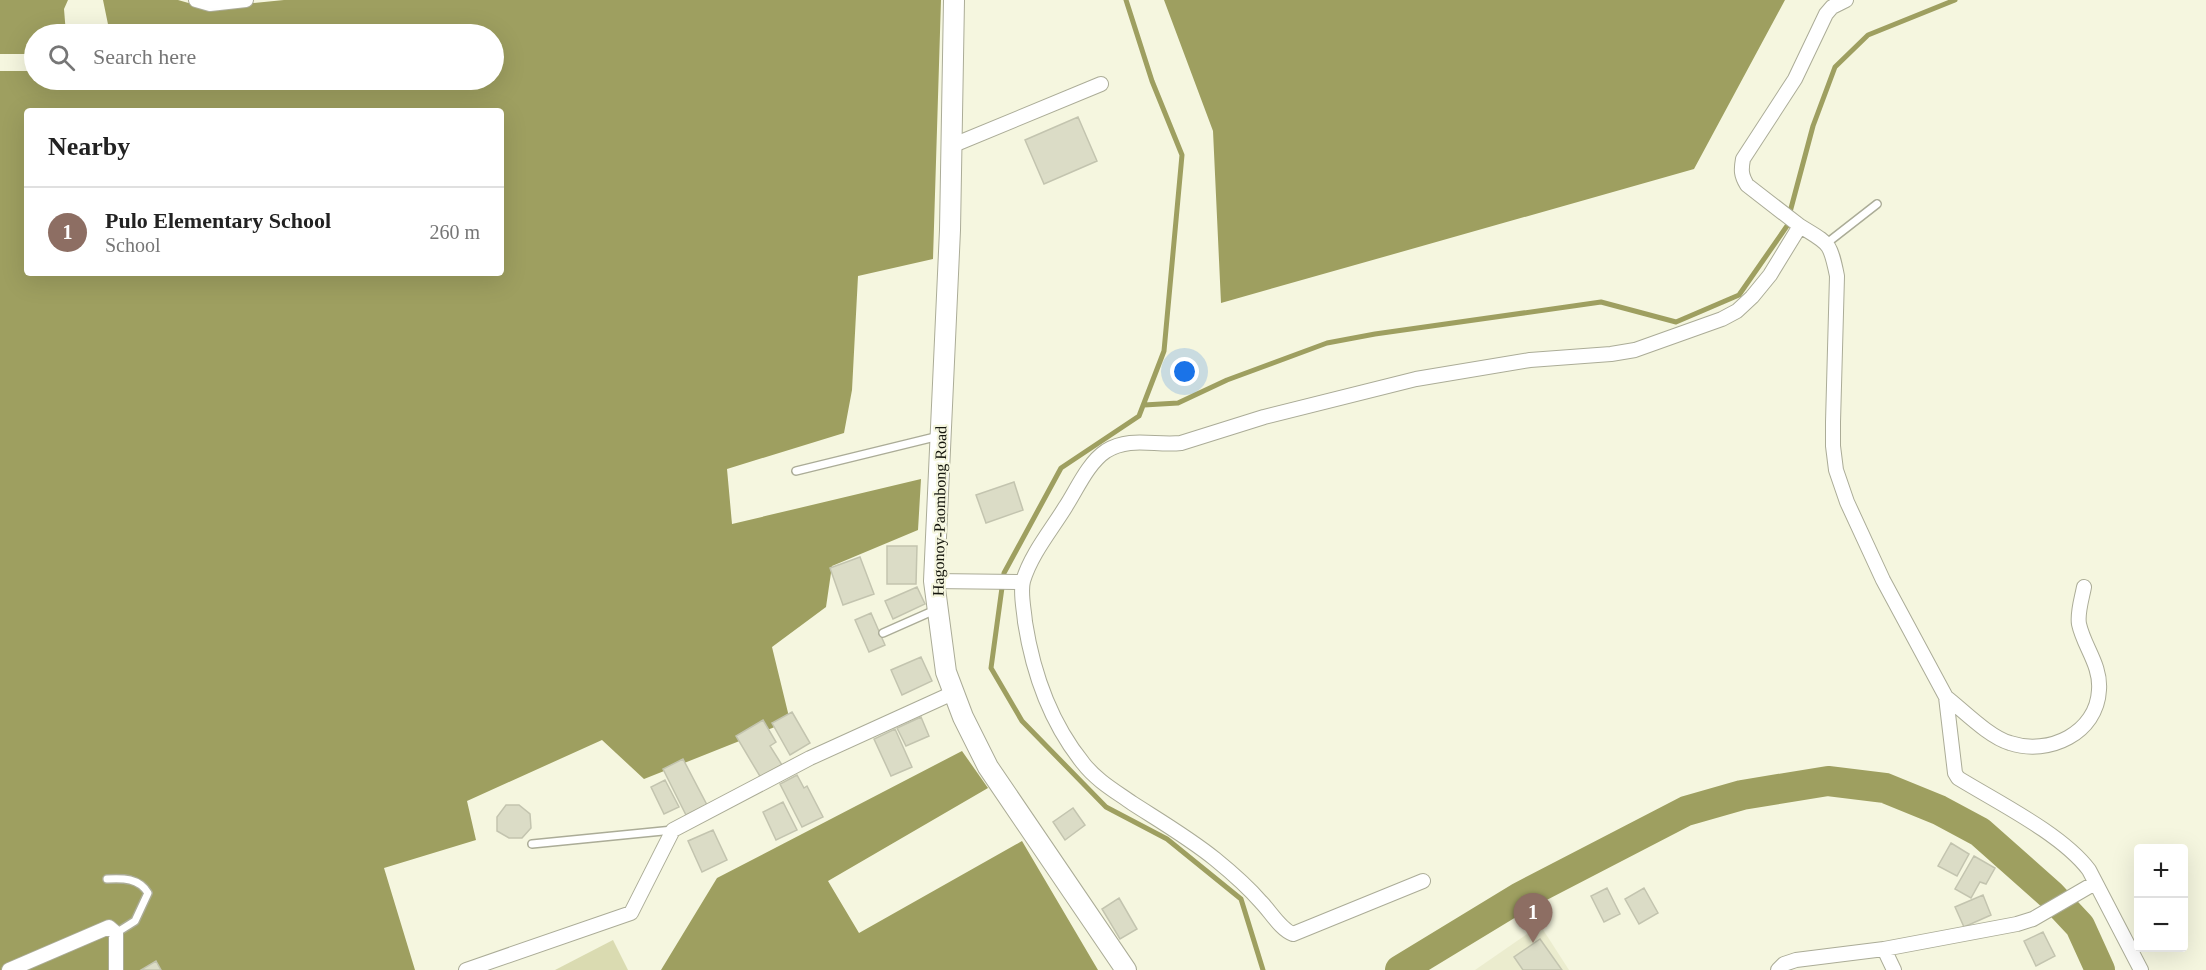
<!DOCTYPE html>
<meta charset="utf-8">
<style>
:root{--surface:#fff;--page:#f6f6f6;--text:#222;--muted:#767676;--line:#e0e0e0;--accent:#5b5b28}
body{margin:0;font-family:Georgia,serif;background:var(--page);color:var(--text)}
.controls{position:absolute;right:18px;bottom:18px;display:grid;overflow:hidden;border-radius:6px;box-shadow:0 6px 24px #0002}
.controls button{width:54px;height:54px;display:grid;place-items:center;padding:0;border:0;border-bottom:2px solid var(--line);background:var(--surface);color:var(--text);font:30px sans-serif}
.you{position:absolute;left:1185px;top:372px;width:21px;height:21px;margin:-15px;border:4px solid #fff;border-radius:50%;background:#1a73e8;box-shadow:0 0 0 9px #1a73e833}
.badge{display:grid;place-items:center;width:39px;height:39px;border-radius:50%;background:var(--accent);color:#fff;font-size:20px;font-weight:700}
.pin{position:absolute;translate:-50% -50px;filter:drop-shadow(0 2px 3px #0008)}
.pin::after{content:'';position:absolute;top:32px;width:21px;height:18px;background:inherit;clip-path:polygon(0 0,100% 0,50% 100%)}
.list{margin:0;padding:0;list-style:none}
h2{display:flex;justify-content:space-between;align-items:center;height:78px;margin:0;padding:0 24px;font-size:26px}
h2 small{font-size:20px;font-weight:400;color:var(--muted)}
.list li{display:grid;grid-template-columns:39px 1fr auto;gap:18px;align-items:center;box-sizing:border-box;height:90px;padding:0 24px;border-top:2px solid var(--line)}
.list b{display:block;font-size:22px;white-space:nowrap}
.list p{margin:0;font-size:20px;white-space:nowrap;color:var(--muted)}
.list em{font-size:20px;font-style:normal;color:var(--muted)}
.icon{flex:none;width:33px;height:33px;fill:none;stroke:currentColor;stroke-width:2;stroke-linecap:round;stroke-linejoin:round}
.map{position:relative;flex:none;width:2206px;height:970px;overflow:hidden}
.search{position:absolute;background:var(--surface);box-shadow:0 6px 24px #0002;left:24px;top:24px;width:480px;height:66px;display:flex;align-items:center;gap:15px;box-sizing:border-box;padding:0 21px;border-radius:33px;color:var(--muted);font-size:22px}
.panel{position:absolute;background:var(--surface);box-shadow:0 6px 24px #0002;left:24px;top:108px;width:480px;height:168px;border-radius:6px}
.map>svg:first-child{display:block}
.built{fill:#ebecce}
.green{fill:#dadbb1}
.water{fill:#9e9f60;fill-rule:evenodd}
.lines{fill:none;stroke-linecap:round;stroke-linejoin:round}
.stream{stroke:#9e9f60;stroke-width:5}
.river{stroke:#9e9f60;stroke-width:30}
.building{fill:#dbdcc6;stroke:#c3c4af;stroke-width:1.5}
.lane-casing{stroke:#abac97;stroke-width:10}
.street-casing{stroke:#abac97;stroke-width:16}
.secondary-casing{stroke:#abac97;stroke-width:22}
.lane{stroke:#fff;stroke-width:7}
.street{stroke:#fff;stroke-width:14}
.secondary{stroke:#fff;stroke-width:20}
.labels{text-anchor:middle;stroke-width:4.5;stroke-linejoin:round;paint-order:stroke}
.street-label{font-size:16px;fill:#14150d;stroke:#f5f6df}
</style>
<div class="map">
<svg width="2206" height="970" viewBox="0 0 2206 970">
<rect width="100%" height="100%" fill="#f5f6df"/>
<path class="built" d="M 1540,925 L 1569,970 L 1475,970 Z"/>
<path class="green" d="M 613,940 L 628,970 L 555,970 Z"/>
<path class="water" d="M 0,0 L 68,0 L 64,9 L 66,34 L 34,34 L 34,54 L 0,54 Z
M 103,0 L 178,0 L 206,8 L 284,0 L 941,0 L 933,259 L 858,276 L 852,390 L 844,433 L 727,469 L 732,524 L 921,479 L 918,530 L 832,566 L 826,607 L 772,647 L 790,721 L 644,779 L 602,740 L 467,801 L 476,840 L 384,868 L 415,970 L 0,970 L 0,71 L 34,71 L 34,80 L 494,80 L 494,34 L 110,34 ZM 27,111 L 501,111 L 501,273 L 27,273 Z
M 1164,0 L 1785,0 L 1694,169 L 1221,303 L 1213,131 Z
M 962,751 L 988,788 L 828,881 L 859,933 L 1022,841 L 1098,970 L 661,970 L 717,878 Z"/>
<g class="lines">
<path class="stream" d="M 1126,0 L 1152,81 L 1182,155 L 1164,351 L 1139,416 L 1061,468 L 1004,573 L 991,668 L 1022,721 L 1106,807 L 1167,839 L 1241,899 L 1263,970
M 1790,212 L 1813,126 L 1835,67 L 1868,35 L 1955,0
M 1144,405 L 1178,403 L 1227,380 L 1327,343 L 1375,334 L 1601,302 L 1676,322 L 1739,295 L 1787,226"/>
<path class="river" d="M 1400,970 L 1520,897 L 1686,811 L 1742,795 L 1828,781 L 1885,788 L 1939,810 L 1980,832 L 2051,895 L 2080,926 L 2100,970"/>
</g>
<path class="building" d="M 1078,117 L 1097,161 L 1044,184 L 1025,140 Z
M 1014,482 L 1023,510 L 986,523 L 976,495 Z
M 887,546 L 917,546 L 916,584 L 887,584 Z
M 860,557 L 874,594 L 843,605 L 830,568 Z
M 917,587 L 925,604 L 893,619 L 885,601 Z
M 871,613 L 885,645 L 869,652 L 855,620 Z
M 921,657 L 932,681 L 902,695 L 891,670 Z
M 792,712 L 810,743 L 790,755 L 772,723 Z
M 921,717 L 929,736 L 906,746 L 897,728 Z
M 763,720 L 776,742 L 770,746 L 782,765 L 761,778 L 736,736 Z
M 895,729 L 912,767 L 891,776 L 874,739 Z
M 683,759 L 707,805 L 686,815 L 663,769 Z
M 797,775 L 804,788 L 807,786 L 823,817 L 802,827 L 780,784 Z
M 665,780 L 679,807 L 664,814 L 651,787 Z
M 783,802 L 797,830 L 776,840 L 763,812 Z
M 506,805 L 519,805 L 530,814 L 531,828 L 522,838 L 509,838 L 497,831 L 497,817 Z
M 1073,808 L 1085,825 L 1065,840 L 1053,822 Z
M 713,830 L 727,860 L 702,872 L 688,841 Z
M 1951,843 L 1969,854 L 1957,876 L 1938,866 Z
M 1974,856 L 1995,868 L 1986,884 L 1980,882 L 1971,898 L 1955,889 Z
M 1607,888 L 1620,914 L 1604,922 L 1591,896 Z
M 1644,888 L 1658,913 L 1639,924 L 1625,899 Z
M 1983,895 L 1991,915 L 1964,927 L 1955,907 Z
M 1119,898 L 1137,929 L 1120,939 L 1102,909 Z
M 2043,932 L 2055,956 L 2036,966 L 2024,941 Z
M 1540,939 L 1562,970 L 1523,970 L 1514,957 Z
M 156,961 L 161,970 L 141,970 Z"/>
<g class="lines">
<g class="lane-casing">
<path id="lane" d="M 1827,243 L 1877,204
M 796,471 L 939,436
M 883,633 L 935,610
M 532,844 L 673,830
M 107,879 C 123,878 139,878 148,893 L 135,921 L 116,933"/>
</g>
<g class="street-casing">
<path id="street" d="M 196,0 L 210,4 L 246,0
M 951,146 L 1101,84
M 1800,226 L 1747,185 C 1741,175 1741,170 1743,159 L 1795,79 L 1826,14 L 1832,7 L 1846,0
M 934,581 L 1023,582
M 1946,697 C 1964,711 1989,737 2010,743 C 2049,756 2097,733 2099,690 C 2101,665 2084,647 2079,624 C 2077,613 2082,598 2084,587
M 1423,881 L 1293,934 C 1280,929 1271,912 1261,902 C 1248,887 1231,872 1215,859 C 1189,838 1160,821 1132,803 C 1115,791 1096,780 1083,763 C 1050,722 1033,673 1025,622 C 1024,609 1020,593 1023,581 C 1031,554 1052,529 1066,506 C 1077,489 1088,463 1106,451 C 1130,436 1155,446 1181,443 L 1264,417 L 1416,379 L 1530,360 L 1611,354 L 1635,350 L 1722,319 L 1737,311 L 1752,297 L 1770,275 L 1800,226 C 1829,244 1830,241 1837,276 L 1833,422 L 1833,446 L 1836,470 L 1847,502 L 1883,580 L 1946,697 L 1955,773 L 1958,778 C 1997,802 2062,834 2089,870 L 2141,970
M 9,970 L 109,927 L 116,933 L 116,970
M 466,970 L 631,913 L 673,830 L 810,758 L 953,693
M 1778,970 L 1784,964 L 1796,960 L 1884,949
M 1894,970 L 1884,949 L 2017,924 L 2033,919 L 2095,883"/>
</g>
<g class="secondary-casing">
<path id="secondary" d="M 954,0 L 950,230 L 934,581 L 946,672 L 963,717 L 988,767 L 1126,970"/>
</g>
<use href="#lane" class="lane"/>
<use href="#street" class="street"/>
<use href="#secondary" class="secondary"/>
</g>
<g class="labels">
<g class="street-label">
<text transform="translate(939 511) rotate(-89)" y="6">Hagonoy-Paombong Road</text>
</g>
</g>
</svg>
<div class="controls">
<button>+</button>
<button>−</button>
</div>
<div class="you"></div>
<div class="pin badge" style="left:1533px;top:943px;background:#8d6e63">1</div>
<div class="search"><svg class="icon" aria-label="search" viewBox="0 0 24 24"><circle cx="10" cy="10" r="6"/><path d="M15 15l6 6"/></svg>Search here</div>
<section class="panel">
<h2>Nearby<small></small></h2>
<ul class="list">
<li><span class="badge" style="background:#8d6e63">1</span><div><b>Pulo Elementary School</b><p>School</p></div><em>260 m</em></li>
</ul>
</section>
</div>
